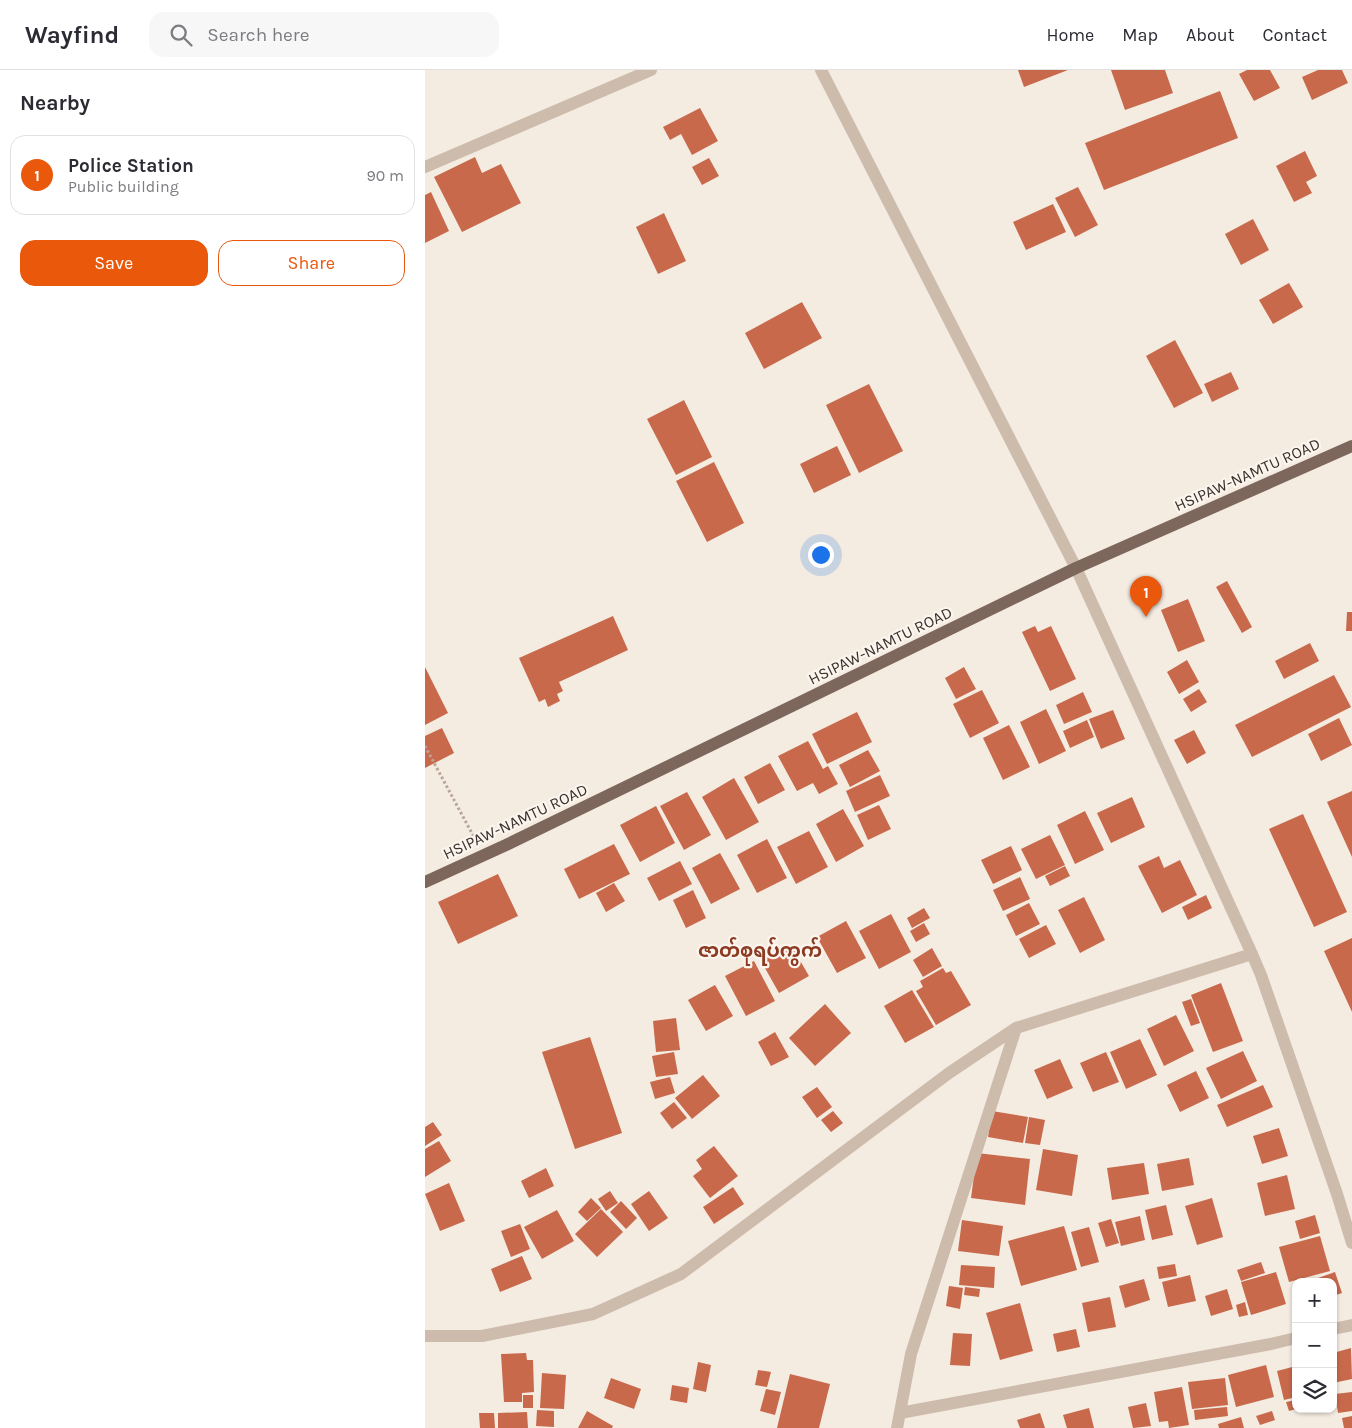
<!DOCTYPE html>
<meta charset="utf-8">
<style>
:root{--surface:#fff;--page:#f7f7f7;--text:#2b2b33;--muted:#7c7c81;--line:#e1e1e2;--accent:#ea580c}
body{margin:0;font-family:Karla,"Noto Sans Myanmar",sans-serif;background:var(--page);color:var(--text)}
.controls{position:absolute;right:15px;bottom:15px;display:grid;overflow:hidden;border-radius:10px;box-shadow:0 1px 4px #0004}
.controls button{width:45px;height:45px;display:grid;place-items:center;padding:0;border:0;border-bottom:1px solid var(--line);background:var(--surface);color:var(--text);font:25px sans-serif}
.you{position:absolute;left:395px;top:484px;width:18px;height:18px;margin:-12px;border:4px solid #fff;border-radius:50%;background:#1a73e8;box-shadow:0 0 0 8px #1a73e833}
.badge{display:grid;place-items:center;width:32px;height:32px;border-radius:50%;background:var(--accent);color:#fff;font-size:16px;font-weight:700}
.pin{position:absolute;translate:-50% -41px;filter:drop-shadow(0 1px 2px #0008)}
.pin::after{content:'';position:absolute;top:26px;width:18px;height:15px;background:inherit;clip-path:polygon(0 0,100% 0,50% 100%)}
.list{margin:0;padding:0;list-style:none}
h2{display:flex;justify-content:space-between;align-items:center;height:65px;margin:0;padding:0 20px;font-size:21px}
h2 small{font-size:16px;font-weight:400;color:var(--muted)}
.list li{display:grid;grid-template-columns:32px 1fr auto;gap:15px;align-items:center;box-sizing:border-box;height:80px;margin:0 10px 10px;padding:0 10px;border:1px solid var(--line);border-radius:15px}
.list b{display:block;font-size:19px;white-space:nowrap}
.list p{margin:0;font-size:16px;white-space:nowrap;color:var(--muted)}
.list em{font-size:16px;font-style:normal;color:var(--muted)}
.actions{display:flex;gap:10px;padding:15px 20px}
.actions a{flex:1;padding:11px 0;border:1px solid var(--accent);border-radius:15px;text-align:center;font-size:18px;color:var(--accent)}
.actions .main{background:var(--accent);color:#fff}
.icon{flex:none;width:28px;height:28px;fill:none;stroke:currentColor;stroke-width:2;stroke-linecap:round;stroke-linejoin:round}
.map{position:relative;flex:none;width:927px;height:1358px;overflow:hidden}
header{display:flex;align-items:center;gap:30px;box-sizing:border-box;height:70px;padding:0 25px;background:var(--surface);border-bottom:1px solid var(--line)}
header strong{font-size:24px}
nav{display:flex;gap:28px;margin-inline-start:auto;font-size:18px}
.search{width:350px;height:45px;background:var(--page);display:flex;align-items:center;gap:12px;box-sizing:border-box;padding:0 18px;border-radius:15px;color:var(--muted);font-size:19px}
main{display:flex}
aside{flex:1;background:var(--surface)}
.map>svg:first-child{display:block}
.building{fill:#c8694b}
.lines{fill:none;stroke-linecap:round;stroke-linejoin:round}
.path{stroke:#b9a596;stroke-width:3;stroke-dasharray:2.5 2.5;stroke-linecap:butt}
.minor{stroke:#cdbbac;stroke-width:12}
.major{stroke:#7d675c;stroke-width:12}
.labels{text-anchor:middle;stroke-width:4.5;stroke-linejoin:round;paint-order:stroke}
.street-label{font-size:16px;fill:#3b302b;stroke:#fbf5ee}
.quarter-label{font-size:19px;font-weight:bold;fill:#8c3b22;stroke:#fbf5ee}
</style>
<header>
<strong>Wayfind</strong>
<div class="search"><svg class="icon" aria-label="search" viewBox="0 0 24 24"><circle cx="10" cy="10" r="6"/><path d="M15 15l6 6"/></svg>Search here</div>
<nav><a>Home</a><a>Map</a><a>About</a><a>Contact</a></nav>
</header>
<main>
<aside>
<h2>Nearby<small></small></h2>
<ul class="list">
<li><span class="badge">1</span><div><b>Police Station</b><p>Public building</p></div><em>90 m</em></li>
</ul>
<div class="actions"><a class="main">Save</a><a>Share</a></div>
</aside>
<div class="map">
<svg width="927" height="1358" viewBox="0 0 927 1358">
<rect width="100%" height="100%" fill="#f4ebe1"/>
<path class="building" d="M 593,0 L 643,0 L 599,17 Z
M 686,0 L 740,0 L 748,23 L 700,40 Z
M 822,0 L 845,0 L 855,18 L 829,31 L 814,4 Z
M 893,0 L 917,0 L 923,13 L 887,30 L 877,7 Z
M 795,21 L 813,68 L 679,120 L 660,73 Z
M 275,38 L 293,71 L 267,85 L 256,64 L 245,70 L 238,57 Z
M 880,81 L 892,106 L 881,112 L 887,123 L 869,132 L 851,96 Z
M 50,87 L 57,103 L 76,94 L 96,133 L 37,162 L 9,107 Z
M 284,88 L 294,106 L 277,115 L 267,97 Z
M 653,117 L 673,155 L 650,167 L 630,128 Z
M 6,122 L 24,161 L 0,173 L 0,125 Z
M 628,134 L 641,162 L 601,180 L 588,152 Z
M 239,143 L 261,191 L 233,204 L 211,157 Z
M 828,149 L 844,180 L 816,195 L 800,164 Z
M 864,213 L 878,237 L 848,254 L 834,230 Z
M 377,232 L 397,268 L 339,299 L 320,263 Z
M 750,270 L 778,323 L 749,338 L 721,286 Z
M 806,302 L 814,319 L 787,332 L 779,314 Z
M 444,314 L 478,381 L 434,403 L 401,335 Z
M 259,330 L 287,387 L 251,405 L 222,349 Z
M 412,376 L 426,405 L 389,423 L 375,394 Z
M 289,392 L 319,453 L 282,472 L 251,411 Z
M 802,511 L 827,557 L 817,563 L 791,517 Z
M 763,529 L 780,571 L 753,582 L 736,540 Z
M 922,542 L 927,542 L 927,561 L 921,561 Z
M 188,546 L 203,580 L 134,612 L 138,621 L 132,624 L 135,631 L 123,637 L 120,629 L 114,632 L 94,588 Z
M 610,556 L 613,562 L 626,556 L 651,609 L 625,621 L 597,562 Z
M 885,573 L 894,591 L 859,609 L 850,591 Z
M 762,590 L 774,612 L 754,624 L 742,602 Z
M 0,597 L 23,643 L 0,655 Z
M 539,597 L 551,619 L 531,629 L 520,608 Z
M 909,605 L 926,637 L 827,687 L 810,655 Z
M 774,619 L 782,632 L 766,642 L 758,629 Z
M 557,620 L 574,653 L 545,668 L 528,634 Z
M 658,622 L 667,642 L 639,654 L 631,635 Z
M 621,639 L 641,681 L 614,694 L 595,652 Z
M 688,640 L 700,669 L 676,679 L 664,649 Z
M 432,642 L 447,672 L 402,694 L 387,664 Z
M 914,648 L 927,675 L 896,691 L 883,664 Z
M 662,650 L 669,667 L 645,678 L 638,661 Z
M 584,655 L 605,697 L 578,710 L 558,668 Z
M 17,658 L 29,683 L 0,698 L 0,666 Z
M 769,660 L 781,683 L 762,694 L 749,670 Z
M 383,671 L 398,699 L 403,696 L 413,714 L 394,724 L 388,713 L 372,721 L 353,686 Z
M 443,680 L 455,701 L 425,717 L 414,695 Z
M 345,693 L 360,720 L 333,734 L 319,707 Z
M 455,705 L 465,726 L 430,742 L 421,721 Z
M 309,708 L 334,752 L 301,770 L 277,727 Z
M 927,721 L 927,787 L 902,732 Z
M 262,722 L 286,765 L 259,780 L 235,736 Z
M 707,727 L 720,757 L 686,773 L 672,743 Z
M 454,735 L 466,759 L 443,770 L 432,745 Z
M 231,736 L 250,773 L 215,792 L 195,755 Z
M 418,739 L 439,776 L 411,792 L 391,754 Z
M 660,741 L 679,780 L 650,794 L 632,755 Z
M 878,744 L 922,842 L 889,857 L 844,759 Z
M 384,761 L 403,797 L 371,814 L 352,777 Z
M 625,765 L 640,795 L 611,809 L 596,779 Z
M 342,769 L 362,808 L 332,823 L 312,785 Z
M 189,774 L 205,804 L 154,829 L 139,799 Z
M 586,776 L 597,800 L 568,814 L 556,790 Z
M 295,783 L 315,819 L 286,834 L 267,798 Z
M 734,786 L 739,798 L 755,790 L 772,825 L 737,843 L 713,796 Z
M 255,791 L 267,814 L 234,831 L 222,808 Z
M 640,796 L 645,806 L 625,816 L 620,806 Z
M 73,804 L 93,846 L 33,874 L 13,832 Z
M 595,807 L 605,829 L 578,841 L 568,820 Z
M 189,813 L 200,831 L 181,842 L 171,823 Z
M 268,820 L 281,848 L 261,858 L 248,830 Z
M 781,825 L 787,838 L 763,850 L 757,837 Z
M 659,827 L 680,870 L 655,883 L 633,840 Z
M 604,833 L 615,854 L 591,866 L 581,845 Z
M 499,838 L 505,848 L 487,858 L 482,848 Z
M 466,844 L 486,882 L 454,899 L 434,861 Z
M 421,851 L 441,888 L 412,903 L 392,867 Z
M 499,853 L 505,864 L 491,872 L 485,861 Z
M 621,855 L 631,874 L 604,888 L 594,869 Z
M 927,868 L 927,942 L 899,881 Z
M 366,875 L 384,906 L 354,923 L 336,891 Z
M 507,878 L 517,896 L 498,907 L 488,890 Z
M 329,891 L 350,931 L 321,946 L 300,906 Z
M 518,898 L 521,903 L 526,901 L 546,935 L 511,955 L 491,921 L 498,917 L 495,911 Z
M 796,913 L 818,971 L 788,982 L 766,925 Z
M 290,915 L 308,946 L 281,961 L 263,930 Z
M 487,920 L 509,957 L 480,973 L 459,936 Z
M 766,929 L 775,953 L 766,956 L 757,932 Z
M 400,934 L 426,963 L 390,996 L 364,968 Z
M 751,945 L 769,981 L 739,996 L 722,959 Z
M 251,948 L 255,980 L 231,982 L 228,951 Z
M 350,962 L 364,987 L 346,996 L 333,972 Z
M 165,967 L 197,1063 L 150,1079 L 117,982 Z
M 715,969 L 732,1005 L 701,1019 L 685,982 Z
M 818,981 L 832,1011 L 796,1029 L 781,998 Z
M 249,982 L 253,1004 L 231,1007 L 227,986 Z
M 681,982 L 694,1012 L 668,1022 L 655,993 Z
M 635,989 L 648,1018 L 622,1029 L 609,1000 Z
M 771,1001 L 784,1028 L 755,1042 L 742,1015 Z
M 278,1005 L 295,1026 L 267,1049 L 250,1028 Z
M 245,1007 L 250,1023 L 230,1029 L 225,1012 Z
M 838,1015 L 848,1037 L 802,1057 L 792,1035 Z
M 392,1017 L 407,1037 L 392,1048 L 377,1027 Z
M 249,1032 L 262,1048 L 247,1059 L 235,1043 Z
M 408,1041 L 418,1053 L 406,1062 L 396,1050 Z
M 567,1041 L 603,1047 L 598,1073 L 563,1067 Z
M 604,1047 L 620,1050 L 615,1075 L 600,1073 Z
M 8,1052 L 17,1065 L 0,1076 L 0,1057 Z
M 854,1058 L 863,1086 L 837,1094 L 828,1066 Z
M 14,1071 L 26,1091 L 0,1107 L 0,1079 Z
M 289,1076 L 313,1106 L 285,1128 L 268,1106 L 277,1099 L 271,1090 Z
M 618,1079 L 653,1085 L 647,1126 L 611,1120 Z
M 552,1083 L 605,1089 L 600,1135 L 546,1128 Z
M 764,1088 L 769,1115 L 737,1121 L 732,1094 Z
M 719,1093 L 724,1124 L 687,1130 L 682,1098 Z
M 121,1098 L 129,1116 L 104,1128 L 96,1111 Z
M 862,1105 L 870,1139 L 840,1146 L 832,1113 Z
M 24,1113 L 40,1151 L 15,1161 L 0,1124 Z
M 308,1117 L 319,1134 L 289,1154 L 278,1137 Z
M 185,1121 L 193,1133 L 181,1141 L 173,1129 Z
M 224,1121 L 243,1148 L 224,1161 L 206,1134 Z
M 166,1128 L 176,1138 L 162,1151 L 153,1142 Z
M 787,1128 L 798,1167 L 772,1175 L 760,1136 Z
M 196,1131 L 212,1148 L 201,1159 L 185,1142 Z
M 741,1135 L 748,1165 L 727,1170 L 720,1140 Z
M 176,1139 L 198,1162 L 172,1187 L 150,1164 Z
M 132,1140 L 149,1171 L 117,1189 L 99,1157 Z
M 890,1145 L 895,1163 L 875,1169 L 870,1151 Z
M 715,1146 L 720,1170 L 696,1176 L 690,1152 Z
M 686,1149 L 694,1173 L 681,1177 L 673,1153 Z
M 537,1150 L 578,1156 L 574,1186 L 533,1181 Z
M 95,1154 L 105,1179 L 86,1187 L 76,1161 Z
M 639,1156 L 652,1200 L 596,1216 L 583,1171 Z
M 664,1157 L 674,1192 L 656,1197 L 646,1162 Z
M 895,1166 L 905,1201 L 864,1212 L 854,1177 Z
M 97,1186 L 107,1209 L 75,1222 L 66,1199 Z
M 836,1192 L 840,1203 L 816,1211 L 812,1200 Z
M 750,1194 L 752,1206 L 734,1209 L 732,1197 Z
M 536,1195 L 570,1197 L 569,1218 L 534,1215 Z
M 851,1202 L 861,1234 L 826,1245 L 816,1212 Z
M 910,1202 L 917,1223 L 908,1226 L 908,1212 L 882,1212 Z
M 765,1205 L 771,1231 L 743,1237 L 737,1212 Z
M 719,1209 L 725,1230 L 700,1238 L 694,1216 Z
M 524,1216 L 538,1218 L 535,1239 L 521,1236 Z
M 540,1217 L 555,1219 L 554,1227 L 539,1225 Z
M 802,1219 L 808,1239 L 786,1246 L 780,1226 Z
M 685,1227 L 691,1257 L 663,1262 L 657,1233 Z
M 820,1232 L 823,1245 L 814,1247 L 811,1235 Z
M 595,1233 L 608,1281 L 575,1290 L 561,1243 Z
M 651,1259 L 655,1277 L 632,1282 L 628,1264 Z
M 528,1263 L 547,1264 L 545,1296 L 525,1295 Z
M 926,1278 L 927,1309 L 908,1313 L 908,1283 Z
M 101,1283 L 102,1290 L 108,1290 L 109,1322 L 97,1323 L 97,1332 L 79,1332 L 76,1284 Z
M 273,1292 L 286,1295 L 281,1322 L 268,1319 Z
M 841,1295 L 849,1327 L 811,1337 L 803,1305 Z
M 871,1296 L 871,1327 L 859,1330 L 852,1301 Z
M 333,1300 L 346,1302 L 342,1317 L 330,1315 Z
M 117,1303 L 141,1305 L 139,1339 L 115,1338 Z
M 365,1304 L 405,1314 L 394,1358 L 352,1358 Z
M 186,1308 L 216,1319 L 209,1339 L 179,1328 Z
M 800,1308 L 803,1335 L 767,1339 L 763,1312 Z
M 247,1315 L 264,1318 L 262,1333 L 245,1330 Z
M 757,1317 L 764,1355 L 744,1358 L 743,1351 L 734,1352 L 729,1322 Z
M 341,1319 L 356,1322 L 350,1345 L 335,1341 Z
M 927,1322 L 927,1341 L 913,1343 L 910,1324 Z
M 98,1325 L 108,1325 L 108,1338 L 98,1338 Z
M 871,1330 L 871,1339 L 864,1341 L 861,1332 Z
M 721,1333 L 726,1356 L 708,1358 L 703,1337 Z
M 802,1337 L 803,1346 L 770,1350 L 769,1340 Z
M 664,1338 L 669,1358 L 642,1358 L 638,1345 Z
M 112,1340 L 129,1341 L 129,1357 L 111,1356 Z
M 162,1341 L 188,1356 L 187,1358 L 153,1358 Z
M 847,1341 L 850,1350 L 835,1355 L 831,1346 Z
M 102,1342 L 103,1358 L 73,1358 L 73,1343 Z
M 54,1343 L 69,1343 L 70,1358 L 55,1358 Z
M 615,1343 L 620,1358 L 595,1358 L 592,1350 Z
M 927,1346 L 927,1358 L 919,1358 L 917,1348 Z
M 816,1347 L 819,1358 L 794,1358 L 793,1354 Z"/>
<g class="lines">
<path class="path" d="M 0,676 L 50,769"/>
<path class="minor" d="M 396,0 L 651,498 L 827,884 L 836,905 L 912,1124 L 927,1173
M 0,97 L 226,0
M 908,1259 L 927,1255
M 0,1266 L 57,1266 L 168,1244 L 256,1204 L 524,1003 L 591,958 L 827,884
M 475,1343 L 846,1274 L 871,1268
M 472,1358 L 486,1284 L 591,958"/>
<path class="major" d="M 0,812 L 81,775 L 651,498 L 927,376"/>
</g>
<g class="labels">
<g class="street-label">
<text transform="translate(822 404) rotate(-24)" y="6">HSIPAW-NAMTU ROAD</text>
<text transform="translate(455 575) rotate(-26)" y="6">HSIPAW-NAMTU ROAD</text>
<text transform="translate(90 751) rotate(-25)" y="6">HSIPAW-NAMTU ROAD</text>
</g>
<g class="quarter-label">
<text x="335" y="887">ဇာတ်စုရပ်ကွက်</text>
</g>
</g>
</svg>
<div class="controls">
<button>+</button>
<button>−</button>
<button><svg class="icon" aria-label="layers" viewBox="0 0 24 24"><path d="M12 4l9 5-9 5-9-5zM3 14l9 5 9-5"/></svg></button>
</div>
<div class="you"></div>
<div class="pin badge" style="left:721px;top:547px">1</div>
</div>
</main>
